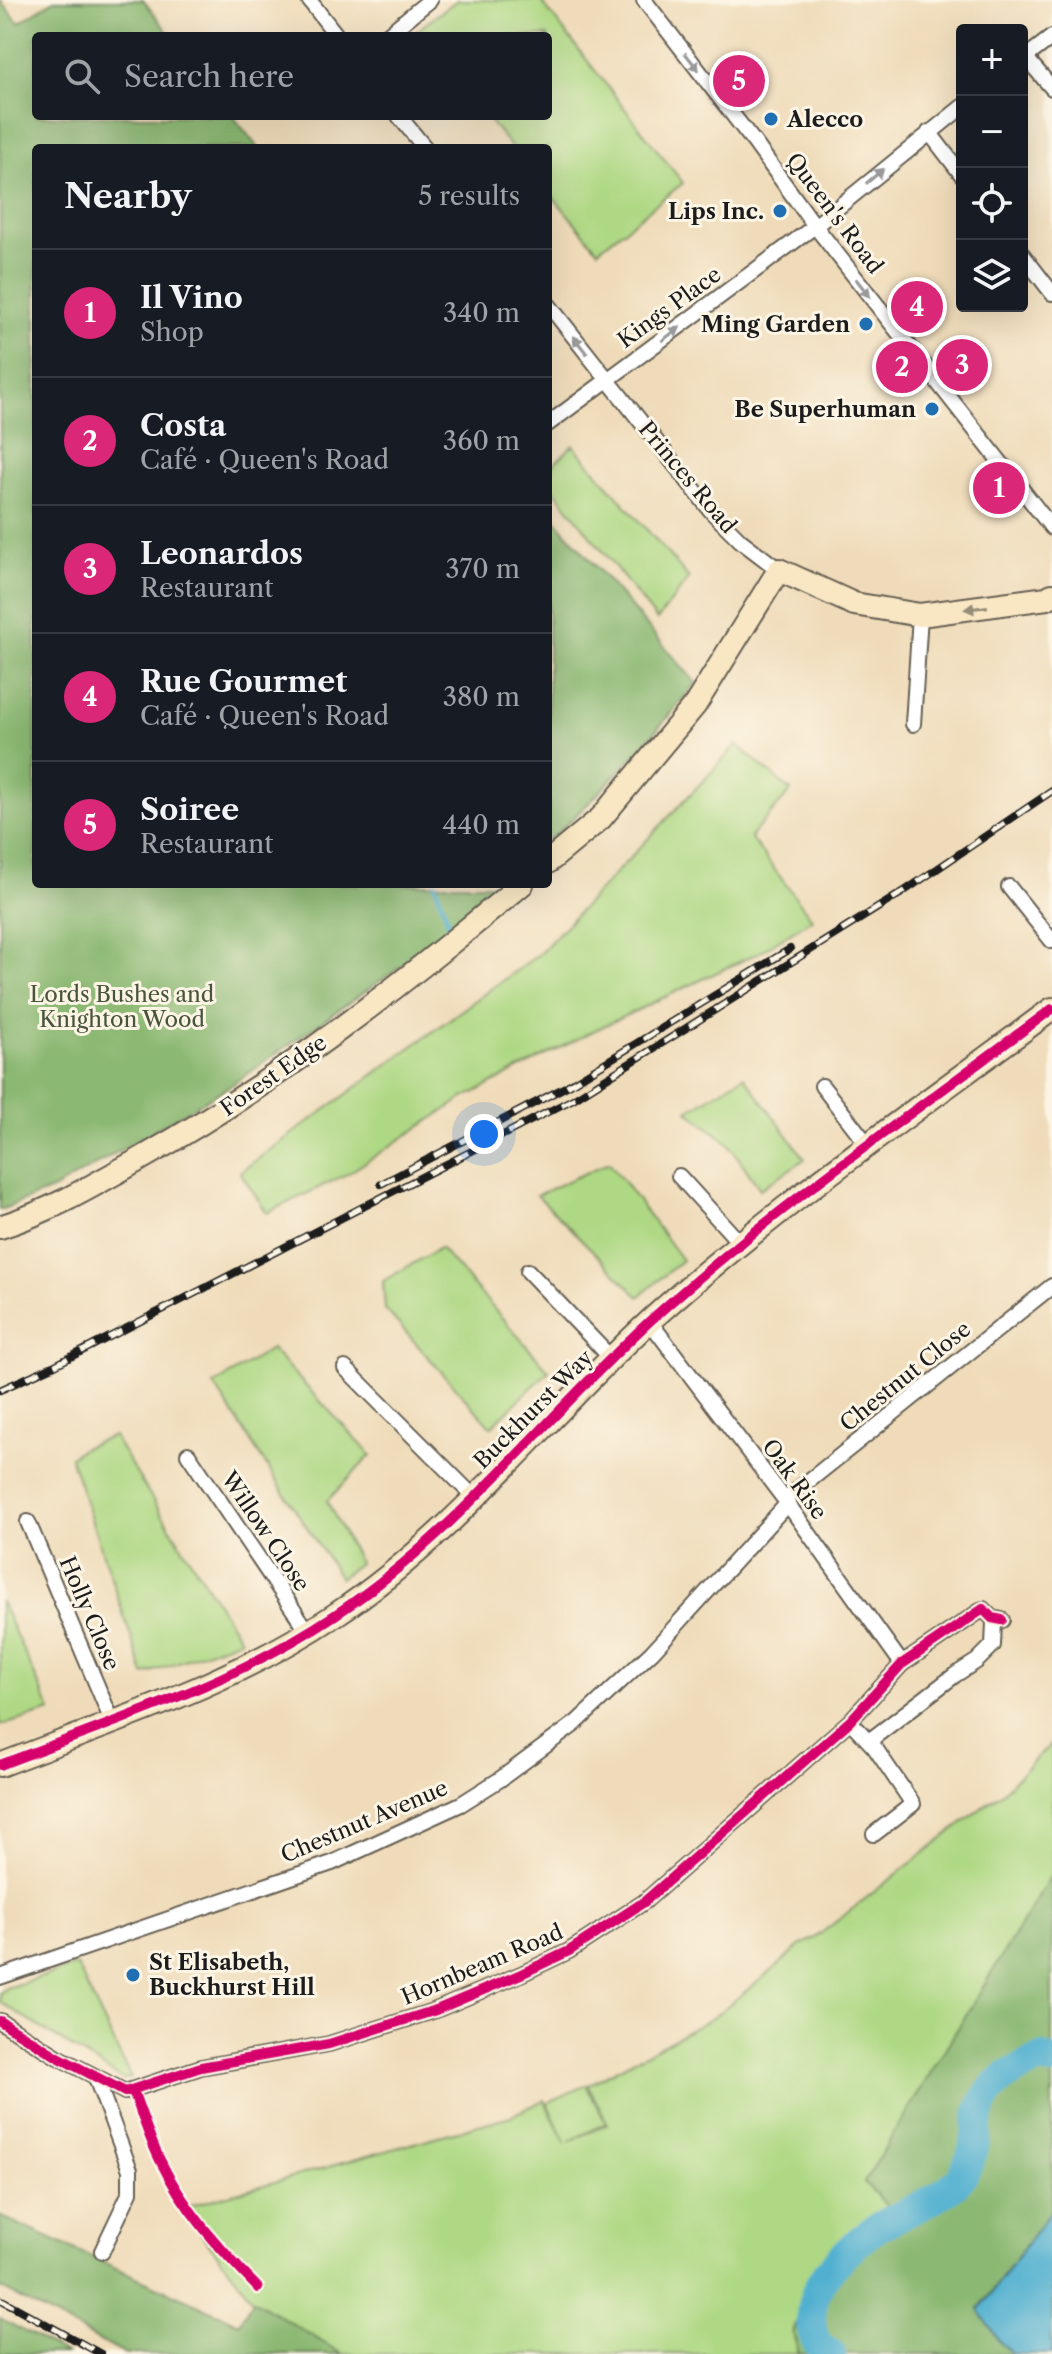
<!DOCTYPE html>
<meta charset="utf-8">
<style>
:root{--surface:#171b24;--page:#20242c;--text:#f1f3f6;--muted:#9ea1a6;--line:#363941;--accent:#db2777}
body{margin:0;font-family:"Libre Caslon Text",serif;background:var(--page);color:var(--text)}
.controls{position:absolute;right:24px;top:24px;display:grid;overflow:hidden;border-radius:8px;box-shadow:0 8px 32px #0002}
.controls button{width:72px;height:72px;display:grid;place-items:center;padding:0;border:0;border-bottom:2px solid var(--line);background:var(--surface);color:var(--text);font:40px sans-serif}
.you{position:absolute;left:484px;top:1134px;width:28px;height:28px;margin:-20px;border:6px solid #fff;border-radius:50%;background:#1a73e8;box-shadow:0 0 0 12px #1a73e833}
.badge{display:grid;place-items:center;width:52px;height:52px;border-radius:50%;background:var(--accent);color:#fff;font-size:26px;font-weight:700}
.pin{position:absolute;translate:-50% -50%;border:4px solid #fff;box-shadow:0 2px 8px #0006}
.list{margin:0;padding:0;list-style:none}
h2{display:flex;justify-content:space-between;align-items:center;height:104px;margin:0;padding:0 32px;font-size:34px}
h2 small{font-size:26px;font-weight:400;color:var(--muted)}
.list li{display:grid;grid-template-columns:52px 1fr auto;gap:24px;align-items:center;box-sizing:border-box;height:128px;padding:0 32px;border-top:2px solid var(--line)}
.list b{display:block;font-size:30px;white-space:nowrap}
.list p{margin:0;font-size:26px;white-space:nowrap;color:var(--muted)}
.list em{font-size:26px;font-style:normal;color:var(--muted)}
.icon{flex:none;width:44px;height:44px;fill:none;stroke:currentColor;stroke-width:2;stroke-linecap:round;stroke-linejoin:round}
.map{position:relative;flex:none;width:1052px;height:2354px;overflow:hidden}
.search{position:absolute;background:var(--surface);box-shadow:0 8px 32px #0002;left:32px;top:32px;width:520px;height:88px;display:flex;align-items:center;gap:20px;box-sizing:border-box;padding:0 28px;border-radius:8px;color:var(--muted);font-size:30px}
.panel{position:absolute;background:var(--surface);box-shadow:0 8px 32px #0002;left:32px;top:144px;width:520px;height:744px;border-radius:8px}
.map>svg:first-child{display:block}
.green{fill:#afd884;stroke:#667a50;stroke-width:2}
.forest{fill:#8bb872;stroke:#546a47;stroke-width:2}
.water{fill:#51b0d0;stroke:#366676;stroke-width:2}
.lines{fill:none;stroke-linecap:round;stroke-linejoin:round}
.stream{stroke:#51b0d0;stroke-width:5}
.river{stroke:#51b0d0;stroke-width:30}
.street-casing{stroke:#665f53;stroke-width:18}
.secondary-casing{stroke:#665f53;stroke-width:26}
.street{stroke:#fff;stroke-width:14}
.secondary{stroke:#f9e7c3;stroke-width:22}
.rail-casing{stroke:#1c1c1c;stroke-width:8}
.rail{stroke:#fcf5e5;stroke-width:5;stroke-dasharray:15;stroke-linecap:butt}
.cycleway-casing{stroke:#fcf5e5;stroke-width:15}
.cycleway{stroke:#d6006c;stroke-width:10}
.oneway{fill:#999}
.oneway2{fill:#968c78}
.poi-dot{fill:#1f6fb2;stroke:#fcf5e5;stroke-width:3}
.labels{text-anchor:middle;stroke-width:6;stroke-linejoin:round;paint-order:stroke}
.poi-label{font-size:22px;font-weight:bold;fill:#1c1c1c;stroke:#fcf5e5;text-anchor:end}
.street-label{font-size:22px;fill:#1c1c1c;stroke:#fcf5e5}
.park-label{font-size:22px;fill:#48543b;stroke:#fcf5e5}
</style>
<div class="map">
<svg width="1052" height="2354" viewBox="0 0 1052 2354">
<rect width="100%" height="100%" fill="#fcf5e5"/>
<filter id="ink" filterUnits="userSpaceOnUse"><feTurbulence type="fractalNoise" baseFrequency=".0125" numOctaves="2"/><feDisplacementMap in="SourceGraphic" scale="16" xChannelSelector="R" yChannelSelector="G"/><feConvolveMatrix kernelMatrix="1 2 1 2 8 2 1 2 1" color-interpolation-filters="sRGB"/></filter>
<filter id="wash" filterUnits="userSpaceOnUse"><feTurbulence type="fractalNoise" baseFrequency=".006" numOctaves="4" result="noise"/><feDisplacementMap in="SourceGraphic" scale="32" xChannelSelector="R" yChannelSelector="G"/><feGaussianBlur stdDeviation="1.8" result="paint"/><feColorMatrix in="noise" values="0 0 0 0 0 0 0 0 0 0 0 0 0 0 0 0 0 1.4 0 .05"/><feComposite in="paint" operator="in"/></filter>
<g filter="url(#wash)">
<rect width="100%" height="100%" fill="#efdbb9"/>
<path class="green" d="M 457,0 L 540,0 L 683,183 L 598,250 L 548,191 L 548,148 L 512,148 L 485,116 L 548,116 L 548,36 L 418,36 L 415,32 Z
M 573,445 L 689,578 L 657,620 L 548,482 L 548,470 Z
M 737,745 L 791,791 L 750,837 L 812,919 L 758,953 L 593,1031 L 464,1098 L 349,1173 L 267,1213 L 240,1172 L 539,954 Z
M 744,1076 L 805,1159 L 760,1189 L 728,1143 L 688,1111 Z
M 609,1162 L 682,1260 L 639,1297 L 537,1195 Z
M 440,1248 L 549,1371 L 491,1427 L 385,1309 L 383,1281 Z
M 271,1349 L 371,1455 L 327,1501 L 359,1563 L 340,1578 L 214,1385 Z
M 113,1436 L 240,1639 L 144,1675 L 70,1457 L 83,1448 Z
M 0,1600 L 51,1711 L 0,1726 Z
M 1052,1743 L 1052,1874 L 865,2182 L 890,2208 L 808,2288 L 793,2333 L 799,2354 L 342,2354 L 253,2300 L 181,2208 L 511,2116 L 544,2100 L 566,2144 L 547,2103 L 586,2085 L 606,2123 L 570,2141 L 608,2124 L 588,2085 L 712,2018 L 779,1965 L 800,1946 L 815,1938 L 1002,1792 Z
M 77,1966 L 131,2078 L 122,2079 L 0,2002 L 0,1993 L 6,1988 Z"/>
<path class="forest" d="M 0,0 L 19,23 L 54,0 L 143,0 L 171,36 L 36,36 L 36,116 L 233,116 L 258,148 L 36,148 L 36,884 L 499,884 L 420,953 L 233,1084 L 54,1189 L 0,1210 Z
M 548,511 L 696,683 C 650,739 603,793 548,841 Z
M 1052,1874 L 1052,2209 L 979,2309 L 999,2341 L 1013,2354 L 799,2354 L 793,2333 L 808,2288 L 890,2209 L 864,2182 Z
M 0,2216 L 239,2323 L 253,2300 L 342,2354 L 124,2354 L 0,2288 Z
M 0,2318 L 65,2354 L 0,2354 Z"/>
<path class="water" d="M 1052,2209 L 1052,2354 L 1013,2354 L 999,2341 L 979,2310 Z"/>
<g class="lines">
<path class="stream" d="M 435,884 L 452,932"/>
<path class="river" d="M 831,2354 C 816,2348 812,2335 811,2320 C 811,2295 821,2278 838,2261 C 851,2248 863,2236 880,2226 C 906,2211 937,2202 959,2180 C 964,2175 967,2166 970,2159 C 977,2144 976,2128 980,2112 C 989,2081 1016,2070 1042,2058 L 1052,2062"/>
</g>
</g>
<g filter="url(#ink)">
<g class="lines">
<g class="street-casing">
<path id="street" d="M 309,0 L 337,36
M 644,0 L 754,142 L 815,226 L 1052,528
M 386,36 L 430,0
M 1026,58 L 1052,88
M 1022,60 L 1052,37
M 399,116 L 425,148
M 929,132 L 962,175
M 1022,254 L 1052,293
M 548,304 L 712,512 L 741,541 L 779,570
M 548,424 L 815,226 L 962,107
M 913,724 L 920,615
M 1009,887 L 1052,941
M 822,1086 L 868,1145
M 679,1176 L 740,1243
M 528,1271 L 611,1358
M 650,1322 L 785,1500 L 902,1664
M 345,1368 L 474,1497
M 188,1454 L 309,1633
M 785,1500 L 1052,1286
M 28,1522 L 112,1721
M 850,1721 L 875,1748 L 913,1804 L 874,1834
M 869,1741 L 955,1675 L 977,1661 L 993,1645 L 994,1622 L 992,1618
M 0,1977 L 332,1863 L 461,1804 L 499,1780 L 576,1723 L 652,1652 L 787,1504
M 0,2021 L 58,2057 L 125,2092 L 201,2067 L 329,2044 L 436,2010 L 521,1974 L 569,1951 L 644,1902 L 850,1721 L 902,1664 L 983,1609 L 992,1618 L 1002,1620
M 96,2078 L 130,2170 L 130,2192 L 102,2251"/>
</g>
<g class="secondary-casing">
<path id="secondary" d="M 548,862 L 601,818 L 695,705 L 779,570 L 854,604 L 920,615 L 1047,598 L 1052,595
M 0,1227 C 51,1211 96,1184 142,1158 C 279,1081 402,985 522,884
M 0,1765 C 114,1721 232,1684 335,1615 C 456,1535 546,1416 652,1319 C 777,1206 917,1110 1052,1009"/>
</g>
<use href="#street" class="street"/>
<use href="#secondary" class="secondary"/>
<g class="rail-casing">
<path id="rail" d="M 381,1184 L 567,1086 L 790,949
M 0,1390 L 53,1366 L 573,1099 L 903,892 L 1052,791
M 0,2299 L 101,2354"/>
</g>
<use href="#rail" class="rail"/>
<g class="cycleway-casing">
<path id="cycleway" d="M 0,1765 C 114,1721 232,1684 335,1615 C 456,1535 546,1416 652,1319 C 777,1206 917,1110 1052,1009
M 0,2021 L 58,2057 L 125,2092 L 201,2067 L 329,2044 L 436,2010 L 521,1974 L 569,1951 L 644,1902 L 850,1721 L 902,1664 L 983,1609 L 992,1618 L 1002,1620
M 133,2091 C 142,2114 149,2138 160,2160 C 184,2210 220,2249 258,2288"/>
</g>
<use href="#cycleway" class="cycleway"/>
</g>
<defs><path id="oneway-solid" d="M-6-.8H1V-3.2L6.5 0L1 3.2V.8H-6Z" transform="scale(2)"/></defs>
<g class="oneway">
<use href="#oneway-solid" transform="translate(692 62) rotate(52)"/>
<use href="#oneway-solid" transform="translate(875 176) rotate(-40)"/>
<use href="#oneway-solid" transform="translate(863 288) rotate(52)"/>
<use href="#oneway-solid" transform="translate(671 334) rotate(-37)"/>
<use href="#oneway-solid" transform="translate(580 345) rotate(-128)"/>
</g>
<use class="oneway2" href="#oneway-solid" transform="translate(976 608) rotate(173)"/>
</g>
<g class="poi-dot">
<circle cx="771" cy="119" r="8"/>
<circle cx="780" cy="211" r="8"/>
<circle cx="866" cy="324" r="8"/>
<circle cx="932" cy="409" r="8"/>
<circle cx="133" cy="1975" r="8"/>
</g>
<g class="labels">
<g class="poi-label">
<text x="787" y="127" text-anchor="start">Alecco</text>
<text x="764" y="219">Lips Inc.</text>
<text x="850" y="332">Ming Garden</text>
<text x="916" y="417">Be Superhuman</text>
<text x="149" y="1970" text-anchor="start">St Elisabeth,<tspan x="149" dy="25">Buckhurst Hill</tspan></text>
</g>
<g class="street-label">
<text transform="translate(835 213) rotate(53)" y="8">Queen's Road</text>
<text transform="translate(669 307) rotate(-36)" y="8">Kings Place</text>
<text transform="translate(688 477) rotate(50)" y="8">Princes Road</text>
<text transform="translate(273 1075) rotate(-35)" y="8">Forest Edge</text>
<text transform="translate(905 1376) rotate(-39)" y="8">Chestnut Close</text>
<text transform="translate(533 1409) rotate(-45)" y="8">Buckhurst Way</text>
<text transform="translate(795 1479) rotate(54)" y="8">Oak Rise</text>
<text transform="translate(266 1531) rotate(56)" y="8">Willow Close</text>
<text transform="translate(90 1613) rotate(67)" y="8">Holly Close</text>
<text transform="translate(364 1821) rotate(-23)" y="8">Chestnut Avenue</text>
<text transform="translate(482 1964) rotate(-23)" y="8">Hornbeam Road</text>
</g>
<g class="park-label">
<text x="122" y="1002">Lords Bushes and<tspan x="122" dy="25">Knighton Wood</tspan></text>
</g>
</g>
</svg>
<div class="controls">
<button>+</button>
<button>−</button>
<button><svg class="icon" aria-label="locate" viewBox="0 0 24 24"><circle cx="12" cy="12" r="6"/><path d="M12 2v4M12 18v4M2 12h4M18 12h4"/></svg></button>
<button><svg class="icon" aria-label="layers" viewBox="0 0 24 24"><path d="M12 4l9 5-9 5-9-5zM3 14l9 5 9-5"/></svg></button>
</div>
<div class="you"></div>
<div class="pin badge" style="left:999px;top:488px">1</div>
<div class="pin badge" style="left:902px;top:367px">2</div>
<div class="pin badge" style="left:962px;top:365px">3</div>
<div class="pin badge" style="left:917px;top:307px">4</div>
<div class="pin badge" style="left:739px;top:81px">5</div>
<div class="search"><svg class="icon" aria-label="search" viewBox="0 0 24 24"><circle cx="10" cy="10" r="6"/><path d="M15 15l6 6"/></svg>Search here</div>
<section class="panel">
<h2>Nearby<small>5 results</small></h2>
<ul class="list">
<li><span class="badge">1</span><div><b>Il Vino</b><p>Shop</p></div><em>340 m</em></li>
<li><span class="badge">2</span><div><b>Costa</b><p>Café · Queen's Road</p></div><em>360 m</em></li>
<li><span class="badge">3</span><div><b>Leonardos</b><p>Restaurant</p></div><em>370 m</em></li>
<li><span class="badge">4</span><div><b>Rue Gourmet</b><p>Café · Queen's Road</p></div><em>380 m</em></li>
<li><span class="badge">5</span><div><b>Soiree</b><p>Restaurant</p></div><em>440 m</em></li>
</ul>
</section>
</div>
